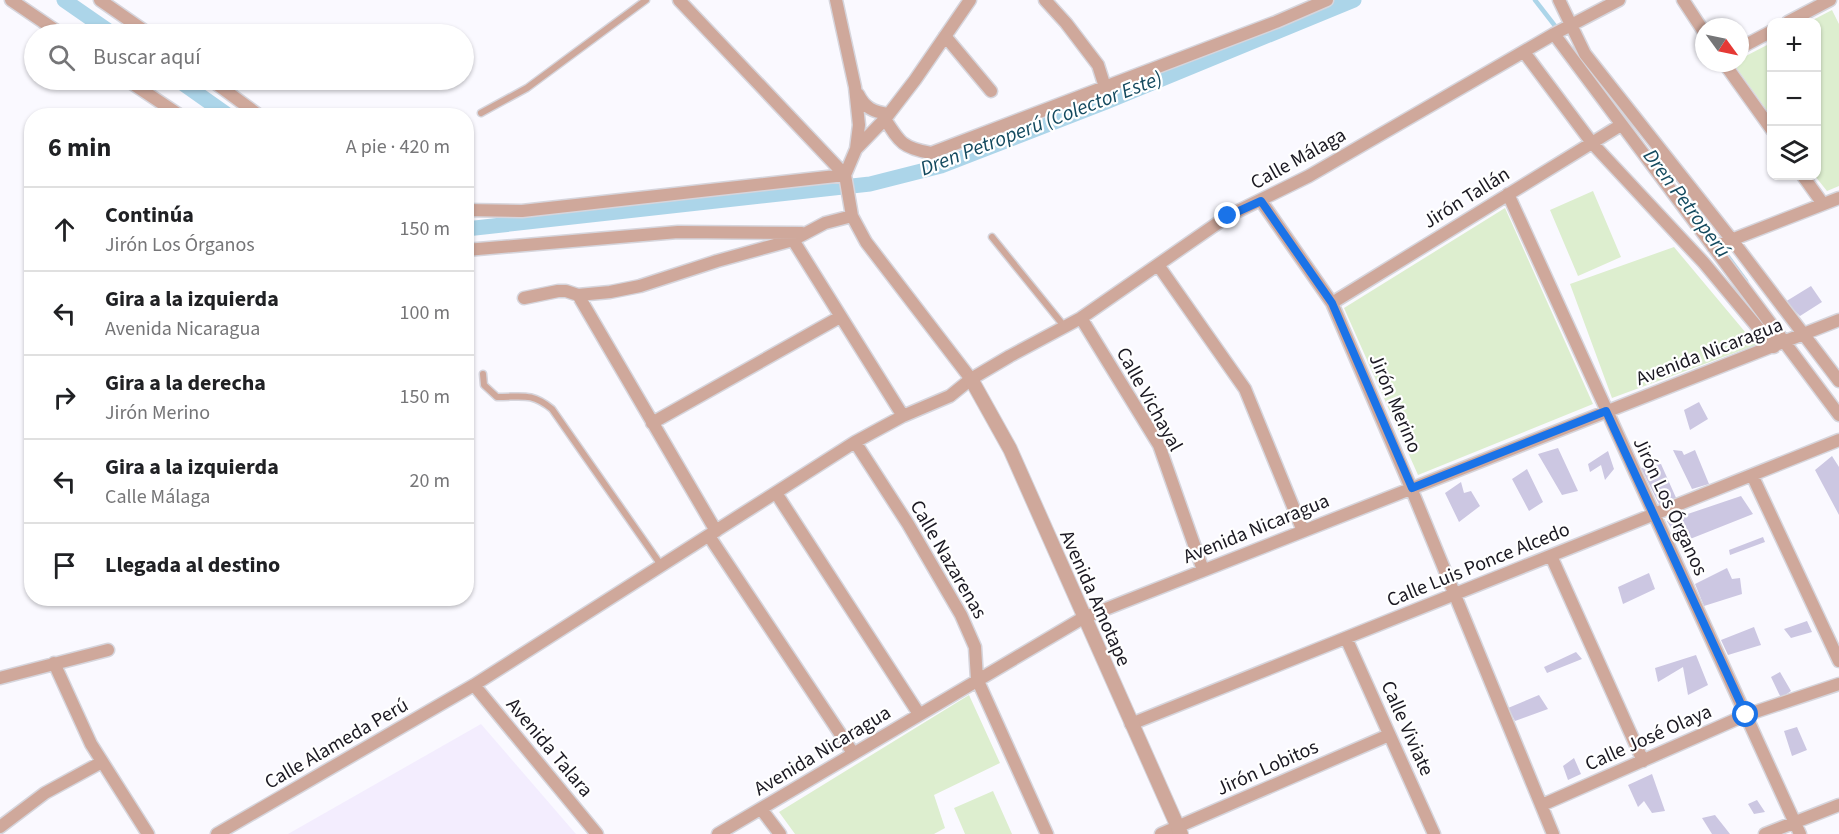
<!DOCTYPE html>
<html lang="es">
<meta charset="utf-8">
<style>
:root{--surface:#fff;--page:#f2f2f2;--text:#202124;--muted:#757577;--line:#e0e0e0}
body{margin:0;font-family:"Source Sans 3",sans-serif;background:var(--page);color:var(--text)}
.controls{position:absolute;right:18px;top:18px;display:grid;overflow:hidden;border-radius:12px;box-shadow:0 2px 4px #0004}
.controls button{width:54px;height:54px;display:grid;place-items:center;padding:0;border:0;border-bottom:2px solid var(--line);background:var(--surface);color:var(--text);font:30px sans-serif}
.compass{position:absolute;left:1695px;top:18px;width:54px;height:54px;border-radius:50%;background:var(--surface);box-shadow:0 2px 4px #0004;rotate:123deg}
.stop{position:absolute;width:18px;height:18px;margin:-14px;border:4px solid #1a73e8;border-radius:50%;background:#fff}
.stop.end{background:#1a73e8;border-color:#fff;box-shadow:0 2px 6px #0008}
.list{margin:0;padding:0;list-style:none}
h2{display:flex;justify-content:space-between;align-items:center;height:78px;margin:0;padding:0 24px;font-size:26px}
h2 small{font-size:20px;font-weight:400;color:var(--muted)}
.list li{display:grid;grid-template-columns:39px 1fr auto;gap:18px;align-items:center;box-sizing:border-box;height:84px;padding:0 24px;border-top:2px solid var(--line)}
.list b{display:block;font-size:22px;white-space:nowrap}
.list p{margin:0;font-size:20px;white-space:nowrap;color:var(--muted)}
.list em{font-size:20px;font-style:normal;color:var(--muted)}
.icon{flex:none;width:33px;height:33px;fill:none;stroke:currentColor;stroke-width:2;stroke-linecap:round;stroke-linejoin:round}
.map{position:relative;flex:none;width:1839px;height:834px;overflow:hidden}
.search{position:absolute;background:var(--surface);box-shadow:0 2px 4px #0004;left:24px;top:24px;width:450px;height:66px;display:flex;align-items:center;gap:15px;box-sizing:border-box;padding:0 21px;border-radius:33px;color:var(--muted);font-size:22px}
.panel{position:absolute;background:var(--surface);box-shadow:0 2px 4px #0004;left:24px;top:108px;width:450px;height:498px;border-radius:24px}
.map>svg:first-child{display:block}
.education{fill:#f3edfe}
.green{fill:#ddeecf}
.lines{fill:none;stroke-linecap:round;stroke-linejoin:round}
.stream{stroke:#acd5e9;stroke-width:4.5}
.canal{stroke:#acd5e9;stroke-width:15}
.building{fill:#ccc7e2}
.service-casing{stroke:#d6d5dc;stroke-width:9}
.minor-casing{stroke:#d6d5dc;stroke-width:15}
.tertiary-casing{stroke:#d6d5dc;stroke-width:16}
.service{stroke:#cfa89b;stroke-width:6}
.minor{stroke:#cfa89b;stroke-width:12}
.tertiary{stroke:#cfa89b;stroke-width:14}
.route{stroke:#1a73e8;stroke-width:8}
.labels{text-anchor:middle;stroke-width:4.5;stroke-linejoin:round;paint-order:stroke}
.street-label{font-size:20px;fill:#1b1922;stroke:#fff}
.water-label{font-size:21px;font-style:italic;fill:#144a5f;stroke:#fff}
</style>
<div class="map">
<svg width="1839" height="834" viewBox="0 0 1839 834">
<rect width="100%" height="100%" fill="#faf9ff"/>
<path class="education" d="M 481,724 L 576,834 L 288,834 Z"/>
<path class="green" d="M 1832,10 L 1839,24 L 1839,186 L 1827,191 L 1815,176 L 1816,22 L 1809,22 Z
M 1771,43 L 1771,116 L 1733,63 L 1740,63 L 1740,59 Z
M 1593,191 L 1621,257 L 1578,276 L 1550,210 Z
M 1505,208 L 1593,404 L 1418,475 L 1344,308 Z
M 1674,247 L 1756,345 L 1612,398 L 1570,284 Z
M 969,695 L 1000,763 L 934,795 L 945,828 L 934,834 L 795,834 L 779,812 Z
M 993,791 L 1012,834 L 965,834 L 954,808 Z"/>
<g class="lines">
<path class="stream" d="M 1535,0 L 1559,31
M 1694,211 L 1746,281"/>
<path class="canal" d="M 64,0 L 113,34
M 178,80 L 229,116
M 466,229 L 870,184 L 941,166 L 1106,102 L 1354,0"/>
</g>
<path class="building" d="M 1811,286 L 1822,302 L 1800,316 L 1785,302 Z
M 1699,402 L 1708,419 L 1690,430 L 1684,410 Z
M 1558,448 L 1578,491 L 1562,495 L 1538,454 Z
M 1673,450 L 1682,451 L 1684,455 L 1695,450 L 1709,484 L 1692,489 Z
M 1608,451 L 1614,469 L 1605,480 L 1601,465 L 1590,472 L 1588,464 Z
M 1832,456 L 1839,467 L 1839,515 L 1815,470 Z
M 1661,464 L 1677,500 L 1659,504 L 1641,468 Z
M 1527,469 L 1543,502 L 1529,511 L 1512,479 Z
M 1461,482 L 1464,493 L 1471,491 L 1480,506 L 1459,522 L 1445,493 Z
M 1741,496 L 1753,514 L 1680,543 L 1667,521 Z
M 1763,537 L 1765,542 L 1730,555 L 1729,550 Z
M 1727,568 L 1732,579 L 1740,578 L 1742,594 L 1704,606 L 1695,584 Z
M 1649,573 L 1655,589 L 1623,604 L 1618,587 Z
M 1807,621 L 1812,632 L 1791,638 L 1784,629 Z
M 1754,627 L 1761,645 L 1728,655 L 1721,640 Z
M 1576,652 L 1582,659 L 1547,673 L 1544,667 Z
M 1696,655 L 1708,685 L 1688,695 L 1683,667 L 1658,682 L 1655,668 Z
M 1780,672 L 1791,691 L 1781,698 L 1771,677 Z
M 1539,695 L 1548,709 L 1515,721 L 1508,708 Z
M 1797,727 L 1807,750 L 1792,756 L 1784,731 Z
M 1574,758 L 1581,774 L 1568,780 L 1563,766 Z
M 1652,774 L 1665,811 L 1652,813 L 1644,801 L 1638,807 L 1628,785 Z
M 1757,800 L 1765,812 L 1754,814 L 1748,804 Z
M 1715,815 L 1730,834 L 1712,834 L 1702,818 Z"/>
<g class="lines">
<g class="service-casing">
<path id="service" d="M 481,113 L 527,88 L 646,0
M 992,237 L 1064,326
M 483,374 L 484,385 L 497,397 C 522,397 531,392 552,409 L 661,565"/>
</g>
<g class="minor-casing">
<path id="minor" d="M 11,0 L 61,34
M 100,0 L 149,34
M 679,0 L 845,175
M 836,0 L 855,87 L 859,125 L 856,149
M 970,0 L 915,80 L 885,119 L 856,149 L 845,175 L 852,216 L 866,242 L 971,379
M 1045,0 L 1066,23 L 1098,65 L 1105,87
M 1559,0 L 1585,54 L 1732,240 L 1839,381
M 1683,0 L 1704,32
M 1788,22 L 1830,0
M 1554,34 L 1839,415
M 945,36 L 991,91
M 1740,48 L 1772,31
M 1524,52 L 1592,143 L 1704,263 L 1774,347
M 1724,63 L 1772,130
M 127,80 L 181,116
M 211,80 L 260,116
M 858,94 C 865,108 873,112 889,114
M 885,119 C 900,143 903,148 931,153 L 1276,22 L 1327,0
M 1803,176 L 1823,204
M 1508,194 L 1800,834
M 1261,201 L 1332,303 L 1411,488 L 1553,834
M 466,210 L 522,211 L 845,175
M 793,240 L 903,416
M 1713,247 L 1839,198
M 466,250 L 678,232 L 802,233
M 1158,265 L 1245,389 L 1303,531
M 578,295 L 716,531
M 524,298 L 558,291 L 566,291 L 578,295 L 610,292 L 640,286 L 717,261 L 793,240 L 825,223 L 852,216
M 1332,303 L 1621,125
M 1081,318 L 1159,445 L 1203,570
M 652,423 L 840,317
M 855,442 L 908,524 L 961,615 L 975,647 L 977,679 L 1047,834
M 1752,475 L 1839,661
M 776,493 L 919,714
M 709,536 L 853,753
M 1551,556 L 1643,761
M 1346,638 L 1434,834
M 54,663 L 91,744 L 148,834
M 0,678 L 108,650
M 474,685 L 597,834
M 1131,724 L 1839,440
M 1542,805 L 1746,715 L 1839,684
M 761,809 L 780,834
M 0,827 L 45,793 L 102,762
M 217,834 L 474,685 L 855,442 L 903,416 L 950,396 L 971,379 L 1010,356 L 1081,318 L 1228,216 L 1309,176 L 1554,34 L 1619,0
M 718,834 L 1083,618 L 1839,320
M 1161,834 L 1389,735
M 1765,834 L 1839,805"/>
</g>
<g class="tertiary-casing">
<path id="tertiary" d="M 971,379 L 1010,449 L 1181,834"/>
</g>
<use href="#service" class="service"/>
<use href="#minor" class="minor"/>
<use href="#tertiary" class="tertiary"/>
</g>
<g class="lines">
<path class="route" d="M 1228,216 L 1261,201 L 1332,303 L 1412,488 L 1606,411 L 1746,715"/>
</g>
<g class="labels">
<g class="street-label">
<text transform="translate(1298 158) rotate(-29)" y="7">Calle Málaga</text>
<text transform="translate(1466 197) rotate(-32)" y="7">Jirón Tallán</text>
<text transform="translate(1709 351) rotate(-21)" y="7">Avenida Nicaragua</text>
<text transform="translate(1150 399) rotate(61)" y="7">Calle Vichayal</text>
<text transform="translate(1396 403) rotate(67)" y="7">Jirón Merino</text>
<text transform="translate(1671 506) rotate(65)" y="7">Jirón Los Órganos</text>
<text transform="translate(1256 528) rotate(-22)" y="7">Avenida Nicaragua</text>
<text transform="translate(949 559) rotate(60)" y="7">Calle Nazarenas</text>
<text transform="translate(1478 564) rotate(-22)" y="7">Calle Luis Ponce Alcedo</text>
<text transform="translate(1096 598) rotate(66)" y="7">Avenida Amotape</text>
<text transform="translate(1408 728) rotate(66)" y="7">Calle Viviate</text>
<text transform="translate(1648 737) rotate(-24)" y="7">Calle José Olaya</text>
<text transform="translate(336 743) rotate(-30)" y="7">Calle Alameda Perú</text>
<text transform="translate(550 747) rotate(50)" y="7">Avenida Talara</text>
<text transform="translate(822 750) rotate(-31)" y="7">Avenida Nicaragua</text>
<text transform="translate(1267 767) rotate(-24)" y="7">Jirón Lobitos</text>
</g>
<g class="water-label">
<text transform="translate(1041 123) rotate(-21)" y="7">Dren Petroperú (Colector Este)</text>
<text transform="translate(1687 203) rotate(53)" y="7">Dren Petroperú</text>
</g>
</g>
</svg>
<div class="controls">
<button>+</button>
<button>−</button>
<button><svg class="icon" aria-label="layers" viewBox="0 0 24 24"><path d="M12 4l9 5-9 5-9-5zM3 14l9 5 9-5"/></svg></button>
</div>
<svg class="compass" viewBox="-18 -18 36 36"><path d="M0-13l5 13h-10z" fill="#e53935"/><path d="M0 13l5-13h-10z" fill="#757577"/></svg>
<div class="stop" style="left:1746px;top:715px"></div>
<div class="stop end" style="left:1228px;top:216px"></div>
<div class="search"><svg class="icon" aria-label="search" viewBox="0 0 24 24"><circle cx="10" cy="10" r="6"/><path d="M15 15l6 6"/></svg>Buscar aquí</div>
<section class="panel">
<h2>6 min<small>A pie · 420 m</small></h2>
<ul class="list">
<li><svg class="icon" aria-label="ahead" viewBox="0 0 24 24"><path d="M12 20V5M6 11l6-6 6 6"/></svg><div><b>Continúa</b><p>Jirón Los Órganos</p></div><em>150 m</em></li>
<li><svg class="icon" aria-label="left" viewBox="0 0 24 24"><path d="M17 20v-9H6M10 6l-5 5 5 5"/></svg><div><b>Gira a la izquierda</b><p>Avenida Nicaragua</p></div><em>100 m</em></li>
<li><svg class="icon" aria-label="right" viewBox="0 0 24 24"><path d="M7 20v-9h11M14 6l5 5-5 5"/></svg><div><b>Gira a la derecha</b><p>Jirón Merino</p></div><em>150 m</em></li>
<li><svg class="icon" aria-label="left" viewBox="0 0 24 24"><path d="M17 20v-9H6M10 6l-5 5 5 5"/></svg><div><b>Gira a la izquierda</b><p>Calle Málaga</p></div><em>20 m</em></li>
<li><svg class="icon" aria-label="arrive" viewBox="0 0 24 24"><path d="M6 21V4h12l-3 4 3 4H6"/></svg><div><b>Llegada al destino</b></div></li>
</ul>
</section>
</div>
